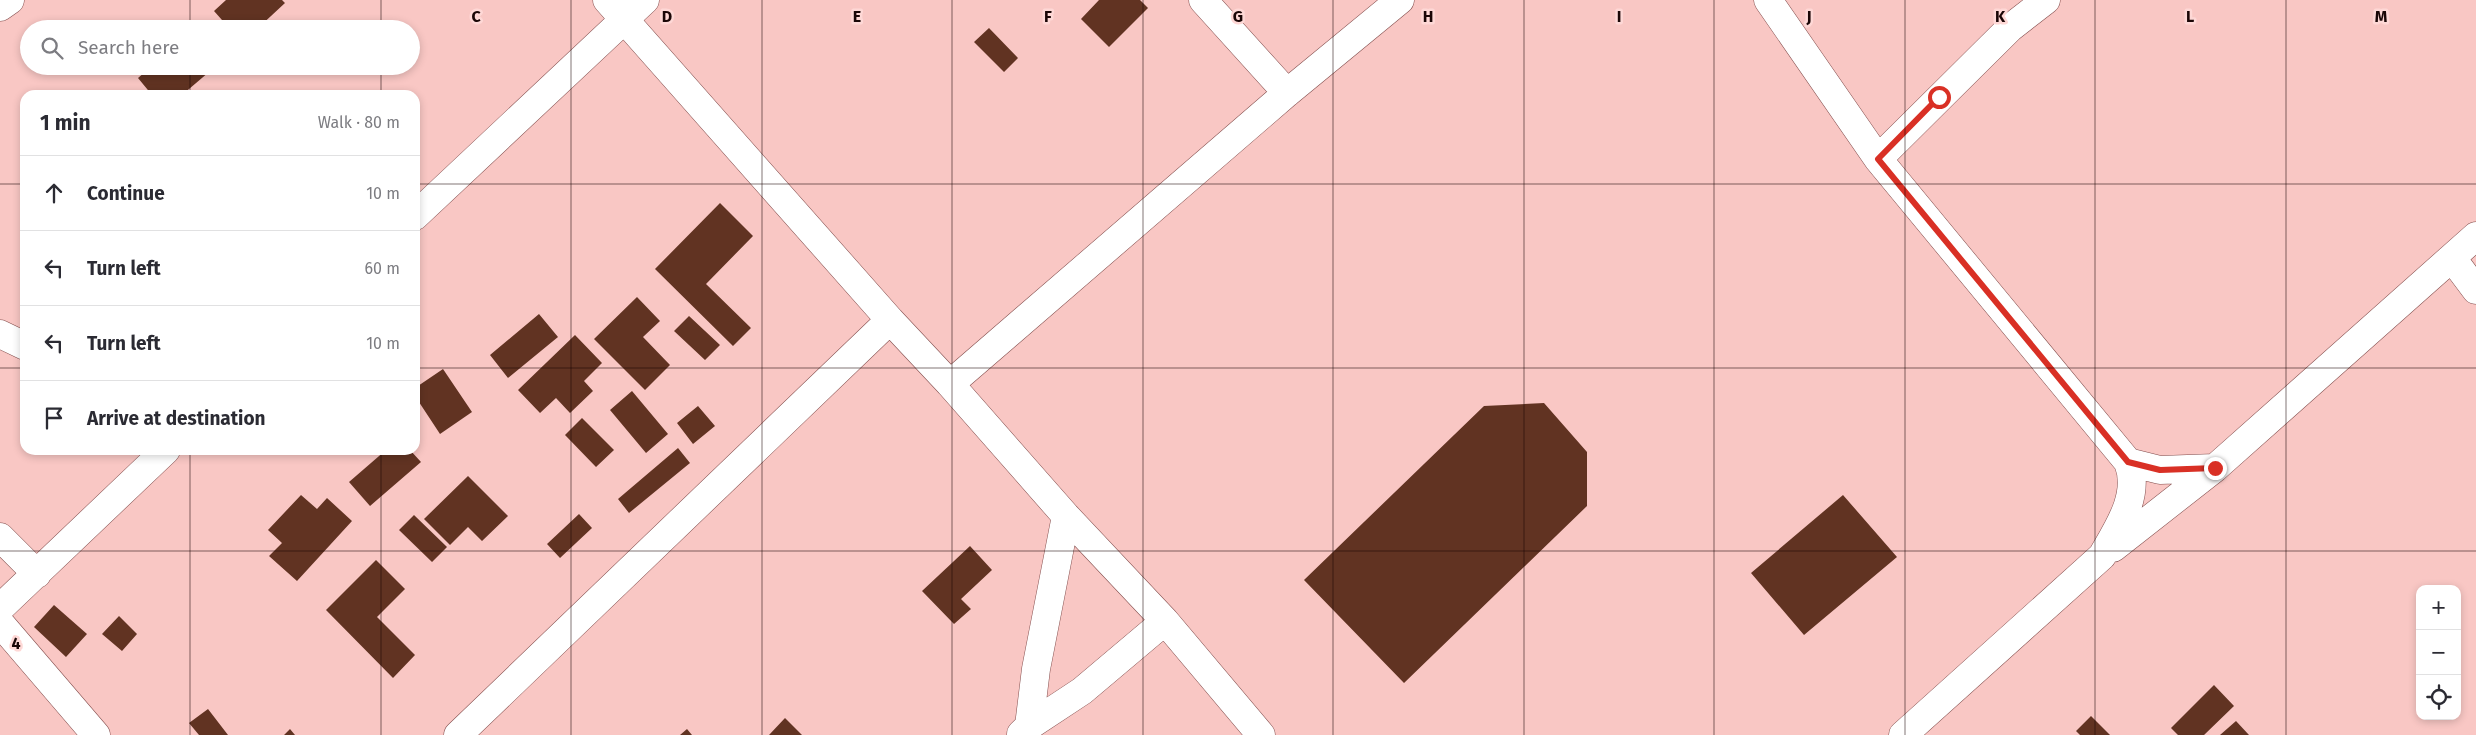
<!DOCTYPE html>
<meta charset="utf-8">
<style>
:root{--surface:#fff;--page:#f7f7f7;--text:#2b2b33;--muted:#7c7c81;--line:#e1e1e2}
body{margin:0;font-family:"Fira Sans",sans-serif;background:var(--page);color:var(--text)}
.controls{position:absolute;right:15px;bottom:15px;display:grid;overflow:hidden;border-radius:10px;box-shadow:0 2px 8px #0003}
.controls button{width:45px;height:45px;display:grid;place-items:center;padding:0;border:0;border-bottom:1px solid var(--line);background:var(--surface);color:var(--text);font:25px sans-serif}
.stop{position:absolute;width:15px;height:15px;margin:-11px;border:4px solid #d93025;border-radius:50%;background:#fff}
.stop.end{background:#d93025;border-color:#fff;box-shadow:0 1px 5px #0008}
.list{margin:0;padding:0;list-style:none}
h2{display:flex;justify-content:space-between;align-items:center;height:65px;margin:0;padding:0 20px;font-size:21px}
h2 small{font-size:16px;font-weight:400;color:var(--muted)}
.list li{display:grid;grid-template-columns:32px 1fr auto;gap:15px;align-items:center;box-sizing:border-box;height:75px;padding:0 20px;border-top:1px solid var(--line)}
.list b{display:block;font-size:19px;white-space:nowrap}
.list em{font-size:16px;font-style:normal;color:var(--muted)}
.icon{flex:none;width:28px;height:28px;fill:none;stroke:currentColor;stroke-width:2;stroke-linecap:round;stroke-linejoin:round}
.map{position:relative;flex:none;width:2476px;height:735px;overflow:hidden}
.search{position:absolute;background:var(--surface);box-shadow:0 2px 8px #0003;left:20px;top:20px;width:400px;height:55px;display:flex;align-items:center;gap:12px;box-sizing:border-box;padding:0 18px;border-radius:28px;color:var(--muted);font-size:19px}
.panel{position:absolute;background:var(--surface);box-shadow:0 2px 8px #0003;left:20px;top:90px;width:400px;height:365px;border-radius:15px}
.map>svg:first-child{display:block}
.building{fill:#613322}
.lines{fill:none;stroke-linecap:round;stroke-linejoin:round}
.minor-casing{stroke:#834e4d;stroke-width:29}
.minor{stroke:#fff;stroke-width:28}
.route{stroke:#d93025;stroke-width:6}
.grid{fill:none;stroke:#1a0606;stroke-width:1;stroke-opacity:0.55}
.grid-label{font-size:16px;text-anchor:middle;font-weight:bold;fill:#1a0606;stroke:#fed8d6;stroke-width:5;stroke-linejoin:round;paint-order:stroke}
</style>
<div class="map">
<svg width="2476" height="735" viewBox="0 0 2476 735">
<rect width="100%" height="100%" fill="#f9c7c4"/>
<path class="building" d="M 226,0 L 282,0 L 285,3 L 257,29 L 230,29 L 214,11 Z
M 1099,0 L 1140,0 L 1148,8 L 1109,47 L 1081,19 Z
M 989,28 L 1018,58 L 1004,72 L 974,42 Z
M 152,66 L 216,66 L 182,95 L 152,95 L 138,78 Z
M 720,203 L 753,236 L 706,284 L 751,328 L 733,346 L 655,269 Z
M 637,297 L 660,321 L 643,337 L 670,365 L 645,390 L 594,339 Z
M 539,314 L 558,337 L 508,378 L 490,355 Z
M 689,316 L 720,345 L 705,360 L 674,331 Z
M 575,335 L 602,363 L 584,381 L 593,391 L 570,413 L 556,398 L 540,413 L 518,390 Z
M 443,369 L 472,412 L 440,434 L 415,396 L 415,388 Z
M 632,391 L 668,434 L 646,453 L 610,410 Z
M 1544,403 L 1587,452 L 1587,506 L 1404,683 L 1304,580 L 1484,406 Z
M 698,406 L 715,426 L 693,444 L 677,423 Z
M 582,418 L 614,450 L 596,467 L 565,435 Z
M 678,448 L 690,463 L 629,513 L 618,499 Z
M 386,450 L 410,450 L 421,462 L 370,506 L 349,482 Z
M 468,476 L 508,516 L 482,541 L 468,527 L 450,545 L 424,519 Z
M 301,495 L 317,509 L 327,498 L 352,521 L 297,581 L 269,556 L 282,543 L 268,530 Z
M 1843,495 L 1897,557 L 1804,635 L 1751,573 Z
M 579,514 L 592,528 L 560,558 L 547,544 Z
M 414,515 L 447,547 L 432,562 L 399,530 Z
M 970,546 L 992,570 L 961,599 L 971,609 L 954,624 L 922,591 Z
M 376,560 L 405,589 L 377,617 L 415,655 L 393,678 L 326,610 Z
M 54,605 L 87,634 L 66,657 L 34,627 Z
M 119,616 L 137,634 L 122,651 L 102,634 Z
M 2214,685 L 2234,706 L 2204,735 L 2178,735 L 2171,728 Z
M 208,709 L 228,735 L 199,735 L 189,723 Z
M 2091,716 L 2110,735 L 2080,735 L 2076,731 Z
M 785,718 L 802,735 L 769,735 Z
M 2236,721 L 2249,735 L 2220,735 Z
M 290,729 L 295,735 L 284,735 Z
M 687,729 L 692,735 L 680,735 Z"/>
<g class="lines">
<g class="minor-casing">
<path id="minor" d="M 607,0 L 890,320 L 950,384 L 1066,516 L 1165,621 L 1261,735
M 1203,0 L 1287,93
M 1768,0 L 1878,159 L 2128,462 C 2141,495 2118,528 2102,556 L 1903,735
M 0,7 L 10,0
M 1878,159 L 2010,28 L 2046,0
M 415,216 L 645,0
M 2452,258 L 2476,290
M 0,334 L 25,346
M 950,384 L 1287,93 L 1400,0
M 2128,462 L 2160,470 L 2215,468
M 0,537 L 37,574
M 2113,548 L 2215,468 L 2476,236
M 0,608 L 166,450
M 0,623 L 96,735
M 1029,726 L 1036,669 L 1066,516
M 1021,734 L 1029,726 L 1082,691 L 1165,621
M 458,735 L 890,320"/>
</g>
<use href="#minor" class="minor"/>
</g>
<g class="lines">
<path class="route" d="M 1939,97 L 1878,159 L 2128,462 L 2160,470 L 2215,468"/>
</g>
<path class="grid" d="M 190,0 L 190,29M 381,0 L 381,29M 571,0 L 571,735M 762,0 L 762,735M 952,0 L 952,735M 1143,0 L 1143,735M 1333,0 L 1333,735M 1524,0 L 1524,735M 1714,0 L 1714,735M 1905,0 L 1905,735M 2095,0 L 2095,735M 2286,0 L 2286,735M 190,66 L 190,95M 381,66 L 381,95M 0,184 L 25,184M 415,184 L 2476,184M 0,368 L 25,368M 415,368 L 2476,368M 190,450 L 190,735M 381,450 L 381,735M 0,551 L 2476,551"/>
<g class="grid-label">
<text x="476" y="22">C</text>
<text x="667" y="22">D</text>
<text x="857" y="22">E</text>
<text x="1048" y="22">F</text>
<text x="1238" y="22">G</text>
<text x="1428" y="22">H</text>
<text x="1619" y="22">I</text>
<text x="1809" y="22">J</text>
<text x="2000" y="22">K</text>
<text x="2190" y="22">L</text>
<text x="2381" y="22">M</text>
<text x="16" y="649">4</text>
</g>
</svg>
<div class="controls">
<button>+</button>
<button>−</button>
<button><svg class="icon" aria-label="locate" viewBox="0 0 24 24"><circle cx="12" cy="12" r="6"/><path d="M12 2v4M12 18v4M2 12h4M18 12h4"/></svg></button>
</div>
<div class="stop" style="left:1939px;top:97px"></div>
<div class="stop end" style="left:2215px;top:468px"></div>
<div class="search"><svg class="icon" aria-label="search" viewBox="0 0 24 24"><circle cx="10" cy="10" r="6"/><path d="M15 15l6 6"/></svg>Search here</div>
<section class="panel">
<h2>1 min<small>Walk · 80 m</small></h2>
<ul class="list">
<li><svg class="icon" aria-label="ahead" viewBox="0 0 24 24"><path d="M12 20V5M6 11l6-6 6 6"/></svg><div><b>Continue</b></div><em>10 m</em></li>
<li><svg class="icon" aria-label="left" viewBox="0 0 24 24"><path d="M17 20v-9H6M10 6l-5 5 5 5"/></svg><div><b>Turn left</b></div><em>60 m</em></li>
<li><svg class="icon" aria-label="left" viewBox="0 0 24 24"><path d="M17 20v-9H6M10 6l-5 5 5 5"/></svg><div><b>Turn left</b></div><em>10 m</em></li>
<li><svg class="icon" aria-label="arrive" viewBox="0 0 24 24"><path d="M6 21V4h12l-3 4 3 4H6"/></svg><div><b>Arrive at destination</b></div></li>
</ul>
</section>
</div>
